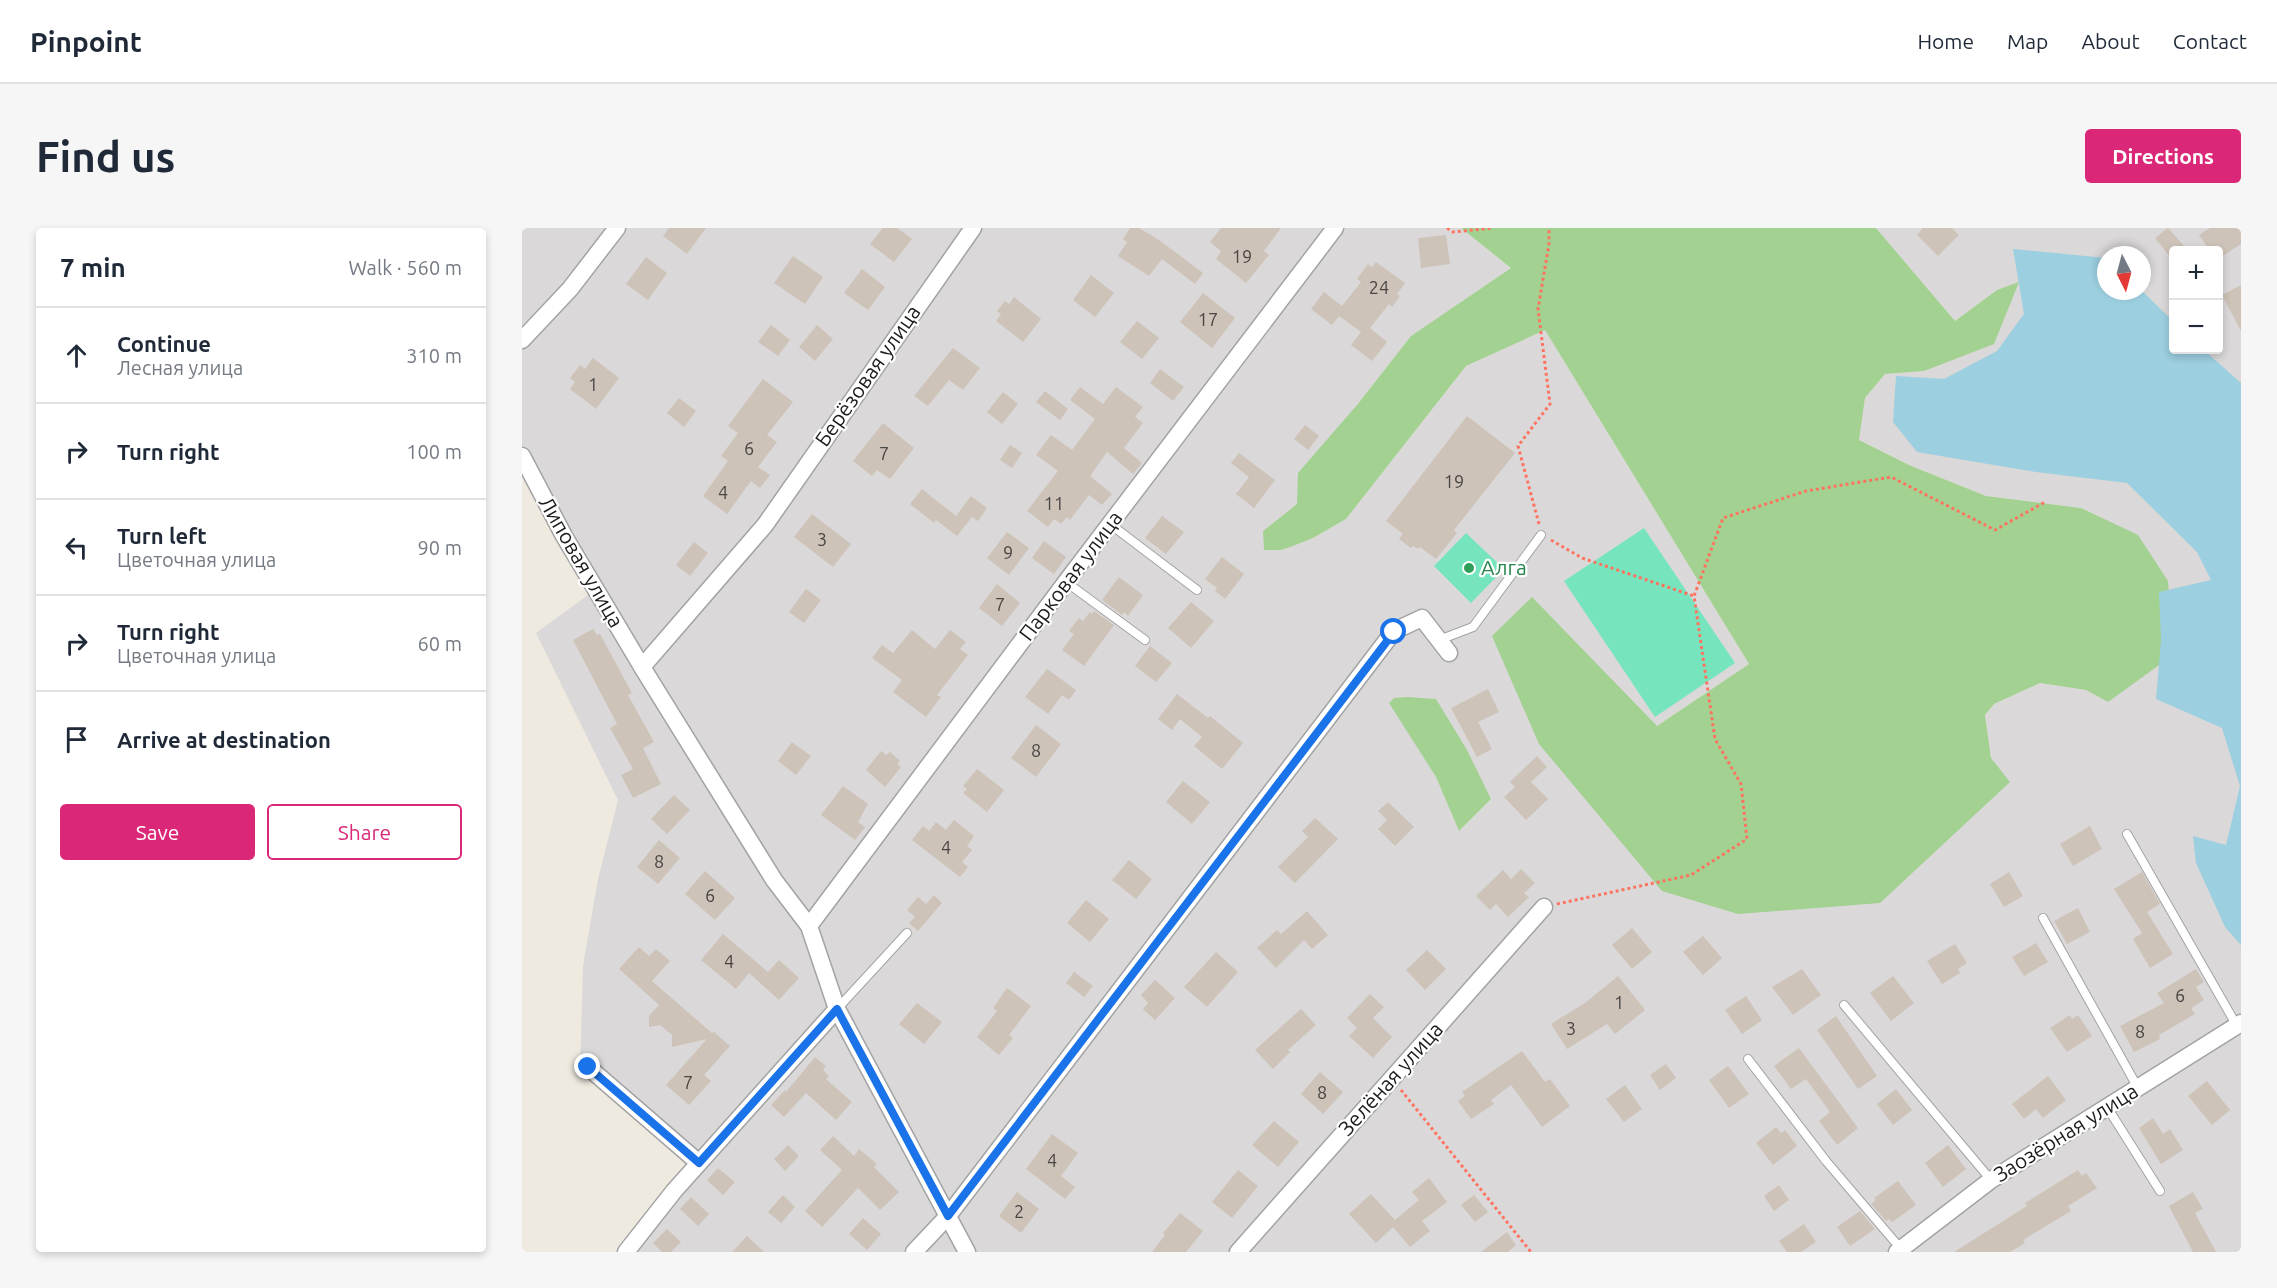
<!DOCTYPE html>
<meta charset="utf-8">
<style>
:root{--surface:#fff;--page:#f6f6f7;--text:#1f2937;--muted:#747a83;--line:#e0e1e3;--accent:#db2777}
body{margin:0;font-family:Ubuntu,sans-serif;background:var(--page);color:var(--text)}
.controls{position:absolute;right:18px;top:18px;display:grid;overflow:hidden;border-radius:6px;box-shadow:0 3px 9px #0003}
.controls button{width:54px;height:54px;display:grid;place-items:center;padding:0;border:0;border-bottom:2px solid var(--line);background:var(--surface);color:var(--text);font:30px sans-serif}
.compass{position:absolute;left:1575px;top:18px;width:54px;height:54px;border-radius:50%;background:var(--surface);box-shadow:0 3px 9px #0003;rotate:174deg}
.stop{position:absolute;width:18px;height:18px;margin:-14px;border:4px solid #1a73e8;border-radius:50%;background:#fff}
.stop.end{background:#1a73e8;border-color:#fff;box-shadow:0 2px 6px #0008}
.list{margin:0;padding:0;list-style:none}
h2{display:flex;justify-content:space-between;align-items:center;height:78px;margin:0;padding:0 24px;font-size:26px}
h2 small{font-size:20px;font-weight:400;color:var(--muted)}
.list li{display:grid;grid-template-columns:39px 1fr auto;gap:18px;align-items:center;box-sizing:border-box;height:96px;padding:0 24px;border-top:2px solid var(--line)}
.list b{display:block;font-size:22px;white-space:nowrap}
.list p{margin:0;font-size:20px;white-space:nowrap;color:var(--muted)}
.list em{font-size:20px;font-style:normal;color:var(--muted)}
.actions{display:flex;gap:12px;padding:18px 24px}
.actions a{flex:1;padding:14px 0;border:2px solid var(--accent);border-radius:6px;text-align:center;font-size:21px;color:var(--accent)}
.actions .main{background:var(--accent);color:#fff}
.icon{flex:none;width:33px;height:33px;fill:none;stroke:currentColor;stroke-width:2;stroke-linecap:round;stroke-linejoin:round}
.map{position:relative;flex:none;width:1719px;height:1024px;overflow:hidden;border-radius:6px}
header{display:flex;align-items:center;gap:36px;box-sizing:border-box;height:84px;padding:0 30px;background:var(--surface);border-bottom:2px solid var(--line)}
header strong{font-size:28px}
nav{display:flex;gap:33px;margin-inline-start:auto;font-size:21px}
.intro{display:flex;align-items:center;justify-content:space-between;box-sizing:border-box;height:144px;padding:0 36px}
h1{margin:0;font-size:42px}
.button{padding:15px 27px;border-radius:6px;background:var(--accent);color:#fff;font-size:21px;font-weight:700}
main{display:flex;gap:36px;padding:0 36px}
aside{flex:1;background:var(--surface);border-radius:6px;box-shadow:0 3px 9px #0003}
.map>svg:first-child{display:block}
.residential{fill:#dad8d8;fill-rule:evenodd}
.forest{fill:#a2d191}
.pitch{fill:#76e5bd}
.water{fill:#9ccfe0}
.building{fill:#cec3b9}
.lines{fill:none;stroke-linecap:round;stroke-linejoin:round}
.service-casing{stroke:#a3a3a3;stroke-width:10}
.minor-casing{stroke:#a3a3a3;stroke-width:19}
.path{stroke:#ff7460;stroke-width:3;stroke-dasharray:3 3;stroke-linecap:butt}
.service{stroke:#fff;stroke-width:8}
.minor{stroke:#fff;stroke-width:16}
.route{stroke:#1a73e8;stroke-width:8}
.leisure-dot{fill:#2e9e5b;stroke:#fff;stroke-width:2}
.labels{text-anchor:middle;stroke-width:4.5;stroke-linejoin:round;paint-order:stroke}
.number-label{font-size:18px;fill:#484643}
.street-label{font-size:21px;fill:#1c1c1c;stroke:#fff}
.leisure-label{font-size:21px;fill:#27864d;stroke:#fff;text-anchor:start}
</style>
<header>
<strong>Pinpoint</strong>
<nav><a>Home</a><a>Map</a><a>About</a><a>Contact</a></nav>
</header>
<div class="intro"><h1>Find us</h1><a class="button">Directions</a></div>
<main>
<aside>
<h2>7 min<small>Walk · 560 m</small></h2>
<ul class="list">
<li><svg class="icon" aria-label="ahead" viewBox="0 0 24 24"><path d="M12 20V5M6 11l6-6 6 6"/></svg><div><b>Continue</b><p>Лесная улица</p></div><em>310 m</em></li>
<li><svg class="icon" aria-label="right" viewBox="0 0 24 24"><path d="M7 20v-9h11M14 6l5 5-5 5"/></svg><div><b>Turn right</b></div><em>100 m</em></li>
<li><svg class="icon" aria-label="left" viewBox="0 0 24 24"><path d="M17 20v-9H6M10 6l-5 5 5 5"/></svg><div><b>Turn left</b><p>Цветочная улица</p></div><em>90 m</em></li>
<li><svg class="icon" aria-label="right" viewBox="0 0 24 24"><path d="M7 20v-9h11M14 6l5 5-5 5"/></svg><div><b>Turn right</b><p>Цветочная улица</p></div><em>60 m</em></li>
<li><svg class="icon" aria-label="arrive" viewBox="0 0 24 24"><path d="M6 21V4h12l-3 4 3 4H6"/></svg><div><b>Arrive at destination</b></div></li>
</ul>
<div class="actions"><a class="main">Save</a><a>Share</a></div>
</aside>
<div class="map">
<svg width="1719" height="1024" viewBox="0 0 1719 1024">
<rect width="100%" height="100%" fill="#eeeae0"/>
<path class="residential" d="M 0,0 L 939,0 L 989,40 L 889,108 L 835,177 L 775,276 L 741,303 L 771,318 L 791,310 L 824,291 L 944,138 L 1023,102 L 1227,436 L 1135,498 L 1017,516 L 1469,530 L 1463,487 L 1472,476 L 1518,455 L 1564,462 L 1586,474 L 1559,280 L 1464,268 L 1387,237 L 1337,212 L 1343,170 L 1363,146 L 1402,143 L 1475,62 L 1433,93 L 1354,0 L 1719,0 L 1719,1024 L 110,1024 L 181,940 L 58,842 L 61,738 L 76,651 L 96,572 L 14,405 L 66,367 L 0,240 ZM 1652,22 L 1696,22 L 1696,122 L 1652,122 ZM 1584,27 L 1620,27 L 1620,63 L 1584,63 ZM 868,475 L 969,571 L 937,603 L 914,549 Z"/>
<path class="forest" d="M 939,0 L 1354,0 L 1433,93 L 1475,62 L 1497,54 L 1472,116 L 1402,143 L 1363,146 L 1343,170 L 1337,212 L 1387,237 L 1464,268 L 1559,280 L 1616,307 L 1646,353 L 1651,427 L 1586,474 L 1564,462 L 1518,455 L 1472,476 L 1463,487 L 1469,530 L 1488,554 L 1358,675 L 1216,686 L 1140,663 L 1017,516 L 970,408 L 1010,369 L 1135,498 L 1227,436 L 1023,102 L 944,138 L 824,291 L 791,310 L 771,318 L 759,322 L 742,322 L 741,303 L 775,276 L 776,245 L 835,177 L 889,108 L 989,40 Z
M 885,469 L 914,471 L 945,522 L 969,571 L 937,603 L 914,549 L 867,475 L 872,470 Z"/>
<path class="pitch" d="M 1122,300 L 1213,435 L 1133,489 L 1042,353 Z
M 944,305 L 982,341 L 949,375 L 912,338 Z"/>
<path class="water" d="M 1491,21 L 1584,30 L 1584,63 L 1620,63 L 1651,93 L 1652,122 L 1682,122 L 1719,155 L 1719,717 L 1703,699 L 1674,635 L 1671,608 L 1704,617 L 1718,558 L 1700,500 L 1634,471 L 1639,412 L 1637,364 L 1689,352 L 1675,324 L 1605,255 L 1514,244 L 1395,224 L 1371,194 L 1374,148 L 1422,151 L 1475,123 L 1502,86 Z"/>
<path class="building" d="M 147,0 L 184,0 L 165,26 L 141,8 Z
M 361,0 L 375,0 L 390,11 L 372,34 L 348,16 Z
M 608,0 L 617,0 L 637,12 L 681,45 L 673,56 L 640,31 L 627,48 L 596,28 L 605,14 L 601,11 Z
M 699,0 L 759,0 L 742,23 L 747,27 L 724,55 L 694,31 L 699,23 L 688,14 Z
M 1401,0 L 1430,0 L 1437,7 L 1416,28 L 1395,7 Z
M 1646,0 L 1663,19 L 1658,22 L 1652,22 L 1652,28 L 1649,30 L 1633,10 Z
M 1688,0 L 1719,0 L 1719,16 L 1696,31 L 1696,22 L 1687,22 L 1677,7 Z
M 924,7 L 928,36 L 899,40 L 896,10 Z
M 271,28 L 301,49 L 283,76 L 252,55 Z
M 124,29 L 145,45 L 126,72 L 104,56 Z
M 854,34 L 883,55 L 875,66 L 878,68 L 870,79 L 867,76 L 848,100 L 865,114 L 850,133 L 829,117 L 839,104 L 817,88 L 810,97 L 789,81 L 802,64 L 820,78 L 839,54 L 835,51 L 846,36 L 850,39 Z
M 340,41 L 363,59 L 346,82 L 322,65 Z
M 569,47 L 592,65 L 573,89 L 551,72 Z
M 1719,57 L 1719,103 L 1700,67 Z
M 681,65 L 713,90 L 690,120 L 658,94 Z
M 492,69 L 519,91 L 501,114 L 474,93 L 479,86 L 475,83 L 483,73 L 487,76 Z
M 615,93 L 637,110 L 620,131 L 598,114 Z
M 249,97 L 268,112 L 256,128 L 236,114 Z
M 295,97 L 311,111 L 293,133 L 277,119 Z
M 431,120 L 458,140 L 441,162 L 427,152 L 406,178 L 392,168 Z
M 71,130 L 97,150 L 74,181 L 48,161 L 53,154 L 48,150 L 58,137 L 63,141 Z
M 638,141 L 662,159 L 651,173 L 628,155 Z
M 241,151 L 271,174 L 245,207 L 255,214 L 236,239 L 248,247 L 238,260 L 229,253 L 205,286 L 181,268 L 206,233 L 199,228 L 216,205 L 206,198 Z
M 558,159 L 581,176 L 594,159 L 621,179 L 613,189 L 621,195 L 602,220 L 620,235 L 611,246 L 585,224 L 568,248 L 590,266 L 580,277 L 567,267 L 548,292 L 545,289 L 539,296 L 532,291 L 526,299 L 505,283 L 536,243 L 514,227 L 529,207 L 550,222 L 573,191 L 548,172 Z
M 523,163 L 546,181 L 538,192 L 514,174 Z
M 481,164 L 496,176 L 480,196 L 465,184 Z
M 157,170 L 174,183 L 162,199 L 145,185 Z
M 945,188 L 993,225 L 932,302 L 935,305 L 914,331 L 898,319 L 896,321 L 891,318 L 889,320 L 877,311 L 881,306 L 864,293 Z
M 361,195 L 392,220 L 368,251 L 355,242 L 350,248 L 331,233 Z
M 783,197 L 797,208 L 786,222 L 772,211 Z
M 488,217 L 500,225 L 490,240 L 478,232 Z
M 717,225 L 753,252 L 732,280 L 714,266 L 727,249 L 709,235 Z
M 400,261 L 434,288 L 449,268 L 465,280 L 456,293 L 450,289 L 435,308 L 414,292 L 412,295 L 388,276 Z
M 290,286 L 329,316 L 311,339 L 272,309 Z
M 640,288 L 662,304 L 644,326 L 623,310 Z
M 485,304 L 507,320 L 487,347 L 465,330 Z
M 522,313 L 544,329 L 532,346 L 510,330 Z
M 172,314 L 186,325 L 168,348 L 154,337 Z
M 700,329 L 722,346 L 703,371 L 693,363 L 695,360 L 683,351 Z
M 597,349 L 621,367 L 606,388 L 602,384 L 600,387 L 580,372 Z
M 475,356 L 498,375 L 480,398 L 457,380 Z
M 284,361 L 299,372 L 282,395 L 267,384 Z
M 669,374 L 692,393 L 669,420 L 646,400 Z
M 572,383 L 592,397 L 562,438 L 540,422 L 552,406 L 547,403 L 557,390 L 561,393 L 568,384 L 570,386 Z
M 71,401 L 75,407 L 78,406 L 110,465 L 106,467 L 132,514 L 121,520 L 139,556 L 111,570 L 99,547 L 111,541 L 88,500 L 95,496 L 51,412 Z
M 390,402 L 413,421 L 428,402 L 444,414 L 438,421 L 446,427 L 415,467 L 419,469 L 404,489 L 371,464 L 380,452 L 350,430 L 360,417 L 371,425 Z
M 628,418 L 650,435 L 634,454 L 613,438 Z
M 525,441 L 554,462 L 547,472 L 540,467 L 526,486 L 503,469 Z
M 966,461 L 977,484 L 956,494 L 970,521 L 955,529 L 929,480 Z
M 655,466 L 686,490 L 688,488 L 721,515 L 700,541 L 672,518 L 680,509 L 658,491 L 650,502 L 636,491 Z
M 514,497 L 539,516 L 514,549 L 489,530 Z
M 270,514 L 289,528 L 274,547 L 256,533 Z
M 359,523 L 364,527 L 368,524 L 378,533 L 375,536 L 379,539 L 363,559 L 344,542 Z
M 1015,528 L 1025,539 L 1009,554 L 1026,571 L 1004,592 L 982,569 L 993,559 L 988,554 Z
M 455,541 L 482,562 L 465,584 L 441,565 L 445,561 L 441,558 Z
M 661,553 L 688,574 L 670,596 L 644,574 Z
M 321,558 L 346,576 L 336,594 L 343,599 L 333,612 L 299,587 Z
M 152,567 L 168,582 L 145,606 L 129,591 Z
M 866,574 L 892,599 L 873,618 L 856,601 L 865,592 L 856,583 Z
M 793,590 L 816,611 L 773,655 L 756,639 L 786,609 L 780,603 Z
M 432,592 L 452,608 L 445,618 L 450,622 L 440,634 L 446,639 L 438,649 L 390,612 L 401,598 L 407,603 L 414,594 L 424,602 Z
M 1568,598 L 1580,621 L 1551,638 L 1538,616 Z
M 137,612 L 158,630 L 136,656 L 115,639 Z
M 607,632 L 630,651 L 614,671 L 590,652 Z
M 999,641 L 1013,655 L 1002,665 L 1007,669 L 986,689 L 974,676 L 968,682 L 954,668 L 981,642 L 989,651 Z
M 183,643 L 213,670 L 193,692 L 163,666 Z
M 1487,644 L 1501,668 L 1482,679 L 1468,656 Z
M 1620,644 L 1638,676 L 1625,684 L 1651,726 L 1628,740 L 1611,711 L 1620,705 L 1592,661 Z
M 412,667 L 420,675 L 396,703 L 387,695 L 393,689 L 385,682 L 396,669 L 404,676 Z
M 564,672 L 587,691 L 568,714 L 545,695 Z
M 1556,680 L 1568,704 L 1545,716 L 1532,693 Z
M 785,683 L 806,707 L 790,721 L 782,712 L 754,740 L 735,720 L 755,702 L 759,706 Z
M 1110,700 L 1130,724 L 1110,741 L 1090,717 Z
M 201,706 L 246,744 L 257,732 L 277,750 L 257,772 L 227,745 L 214,761 L 179,732 Z
M 1181,708 L 1200,730 L 1181,747 L 1161,724 Z
M 1514,715 L 1526,734 L 1502,748 L 1490,729 Z
M 1433,716 L 1445,735 L 1436,741 L 1438,745 L 1420,756 L 1405,733 Z
M 117,719 L 127,728 L 134,721 L 148,733 L 130,753 L 190,805 L 192,804 L 208,818 L 182,847 L 189,853 L 167,877 L 144,857 L 185,811 L 150,819 L 150,807 L 138,797 L 127,799 L 127,788 L 137,777 L 97,741 Z
M 905,722 L 924,741 L 903,762 L 884,742 Z
M 694,724 L 716,744 L 685,779 L 662,759 Z
M 1280,741 L 1299,767 L 1271,787 L 1250,759 Z
M 1674,741 L 1682,754 L 1674,759 L 1682,772 L 1669,780 L 1673,786 L 1637,807 L 1638,811 L 1612,824 L 1598,798 L 1642,775 L 1635,765 Z
M 552,744 L 571,758 L 562,769 L 544,755 Z
M 1096,748 L 1123,782 L 1093,806 L 1085,796 L 1045,821 L 1029,796 L 1063,775 Z
M 1371,748 L 1392,775 L 1369,793 L 1348,765 Z
M 633,752 L 653,770 L 633,792 L 621,781 L 626,775 L 619,767 Z
M 485,760 L 509,778 L 487,807 L 491,810 L 477,827 L 455,809 L 475,783 L 471,780 Z
M 848,766 L 862,779 L 851,790 L 870,809 L 851,830 L 827,808 L 835,800 L 825,790 Z
M 1224,768 L 1240,792 L 1220,806 L 1203,782 Z
M 395,775 L 420,794 L 402,816 L 377,796 Z
M 779,781 L 794,797 L 766,822 L 768,824 L 751,841 L 733,822 Z
M 1548,787 L 1550,791 L 1556,787 L 1570,808 L 1545,824 L 1528,800 Z
M 1314,788 L 1355,848 L 1336,861 L 1295,802 Z
M 1277,820 L 1336,900 L 1315,917 L 1297,893 L 1308,884 L 1284,851 L 1269,861 L 1252,838 Z
M 1000,823 L 1023,854 L 1028,851 L 1048,878 L 1020,899 L 989,857 L 969,872 L 972,876 L 949,891 L 936,873 L 943,868 L 940,864 Z
M 293,829 L 304,838 L 301,842 L 307,848 L 304,851 L 330,874 L 314,892 L 284,865 L 262,889 L 249,877 L 263,862 L 264,864 Z
M 1144,836 L 1154,850 L 1138,862 L 1128,847 Z
M 1206,838 L 1227,866 L 1207,880 L 1187,852 Z
M 798,844 L 821,864 L 801,886 L 779,866 Z
M 1526,848 L 1544,872 L 1521,890 L 1514,881 L 1502,891 L 1490,876 Z
M 1685,853 L 1708,882 L 1690,897 L 1666,868 Z
M 1103,857 L 1120,881 L 1102,894 L 1084,871 Z
M 1374,861 L 1390,882 L 1371,897 L 1355,876 Z
M 1631,890 L 1641,906 L 1648,901 L 1661,922 L 1639,936 L 1617,900 Z
M 752,893 L 777,914 L 756,939 L 730,917 Z
M 1254,899 L 1259,905 L 1263,902 L 1275,918 L 1251,937 L 1234,915 Z
M 530,906 L 556,925 L 539,948 L 553,959 L 543,971 L 504,941 Z
M 311,908 L 332,928 L 337,921 L 355,936 L 352,939 L 377,964 L 358,982 L 336,960 L 300,999 L 283,983 L 320,942 L 298,922 Z
M 266,917 L 277,928 L 263,943 L 252,931 Z
M 1426,917 L 1444,941 L 1421,959 L 1403,935 Z
M 196,940 L 213,954 L 201,967 L 185,952 Z
M 716,942 L 736,958 L 710,990 L 690,974 Z
M 1556,942 L 1560,948 L 1564,945 L 1575,960 L 1546,978 L 1549,983 L 1501,1012 L 1503,1015 L 1488,1024 L 1432,1024 L 1505,978 L 1503,975 Z
M 907,950 L 925,974 L 900,993 L 908,1003 L 888,1019 L 871,999 L 854,1015 L 827,986 L 849,966 L 873,992 L 897,972 L 890,964 Z
M 1376,953 L 1394,977 L 1370,994 L 1367,991 L 1364,993 L 1349,976 L 1354,972 L 1352,970 Z
M 1257,957 L 1267,972 L 1252,983 L 1242,968 Z
M 495,964 L 517,981 L 499,1005 L 477,988 Z
M 1671,964 L 1681,981 L 1673,985 L 1694,1024 L 1671,1024 L 1647,978 Z
M 261,967 L 273,979 L 259,995 L 246,984 Z
M 952,967 L 966,984 L 953,994 L 939,977 Z
M 169,969 L 187,986 L 176,998 L 158,981 Z
M 1338,983 L 1353,1001 L 1328,1018 L 1315,999 Z
M 658,985 L 681,1003 L 664,1024 L 630,1024 L 643,1007 L 641,1005 Z
M 341,990 L 359,1006 L 345,1022 L 327,1006 Z
M 1282,996 L 1294,1014 L 1279,1024 L 1265,1024 L 1257,1013 Z
M 145,1001 L 159,1014 L 149,1024 L 140,1024 L 131,1015 Z
M 985,1004 L 994,1017 L 986,1024 L 959,1024 Z
M 225,1008 L 242,1024 L 210,1024 Z"/>
<g class="lines">
<g class="service-casing">
<path id="service" d="M 588,296 L 675,362
M 544,354 L 623,412
M 917,412 L 951,399 L 1019,307
M 1605,606 L 1715,798
M 1521,690 L 1616,860
M 1322,777 L 1469,952
M 315,781 L 385,705
M 1226,831 L 1304,933 L 1379,1021
M 1585,879 L 1638,963"/>
</g>
<g class="minor-casing">
<path id="minor" d="M 0,112 L 48,61 L 95,0
M 0,228 L 42,308 L 120,439
M 287,698 L 544,354 L 813,0
M 66,839 L 177,935
M 104,1024 L 152,963 L 315,781
M 392,1024 L 426,988 L 872,403 L 900,390 L 927,425
M 445,1024 L 315,781 L 287,698 L 252,652 L 120,439 L 243,297 L 451,0
M 716,1024 L 1022,679
M 1375,1024 L 1469,952 L 1719,795"/>
</g>
<path class="path" d="M 925,0 L 931,4 L 971,0
M 1017,296 L 996,218 L 1028,176 L 1016,81 L 1027,16 L 1027,0
M 1029,312 L 1060,330 L 1172,368
M 1035,676 L 1169,647 L 1225,611 L 1219,556 L 1193,511 L 1172,368 L 1201,290 L 1284,263 L 1369,249 L 1473,302 L 1523,274
M 879,862 L 1009,1024"/>
<use href="#service" class="service"/>
<use href="#minor" class="minor"/>
</g>
<g class="lines">
<path class="route" d="M 66,839 L 177,935 L 315,781 L 426,988 L 872,404"/>
</g>
<circle class="leisure-dot" cx="947" cy="340" r="6"/>
<g class="labels">
<g class="number-label">
<text x="720" y="35">19</text>
<text x="857" y="66">24</text>
<text x="686" y="98">17</text>
<text x="71" y="163">1</text>
<text x="227" y="227">6</text>
<text x="362" y="232">7</text>
<text x="932" y="260">19</text>
<text x="201" y="271">4</text>
<text x="532" y="282">11</text>
<text x="300" y="318">3</text>
<text x="486" y="331">9</text>
<text x="478" y="383">7</text>
<text x="514" y="529">8</text>
<text x="424" y="626">4</text>
<text x="137" y="640">8</text>
<text x="188" y="674">6</text>
<text x="207" y="740">4</text>
<text x="1658" y="774">6</text>
<text x="1097" y="781">1</text>
<text x="1049" y="807">3</text>
<text x="1618" y="810">8</text>
<text x="166" y="861">7</text>
<text x="800" y="871">8</text>
<text x="530" y="939">4</text>
<text x="497" y="990">2</text>
</g>
<g class="street-label">
<text transform="translate(346 148) rotate(-55)" y="7">Берёзовая улица</text>
<text transform="translate(59 334) rotate(60)" y="7">Липовая улица</text>
<text transform="translate(549 348) rotate(-53)" y="7">Парковая улица</text>
<text transform="translate(869 851) rotate(-48)" y="7">Зелёная улица</text>
<text transform="translate(1544 905) rotate(-32)" y="7">Заозёрная улица</text>
</g>
<g class="leisure-label">
<text x="959" y="347">Алга</text>
</g>
</g>
</svg>
<div class="controls">
<button>+</button>
<button>−</button>
</div>
<svg class="compass" viewBox="-18 -18 36 36"><path d="M0-13l5 13h-10z" fill="#e53935"/><path d="M0 13l5-13h-10z" fill="#747a83"/></svg>
<div class="stop" style="left:872px;top:404px"></div>
<div class="stop end" style="left:66px;top:839px"></div>
</div>
</main>
